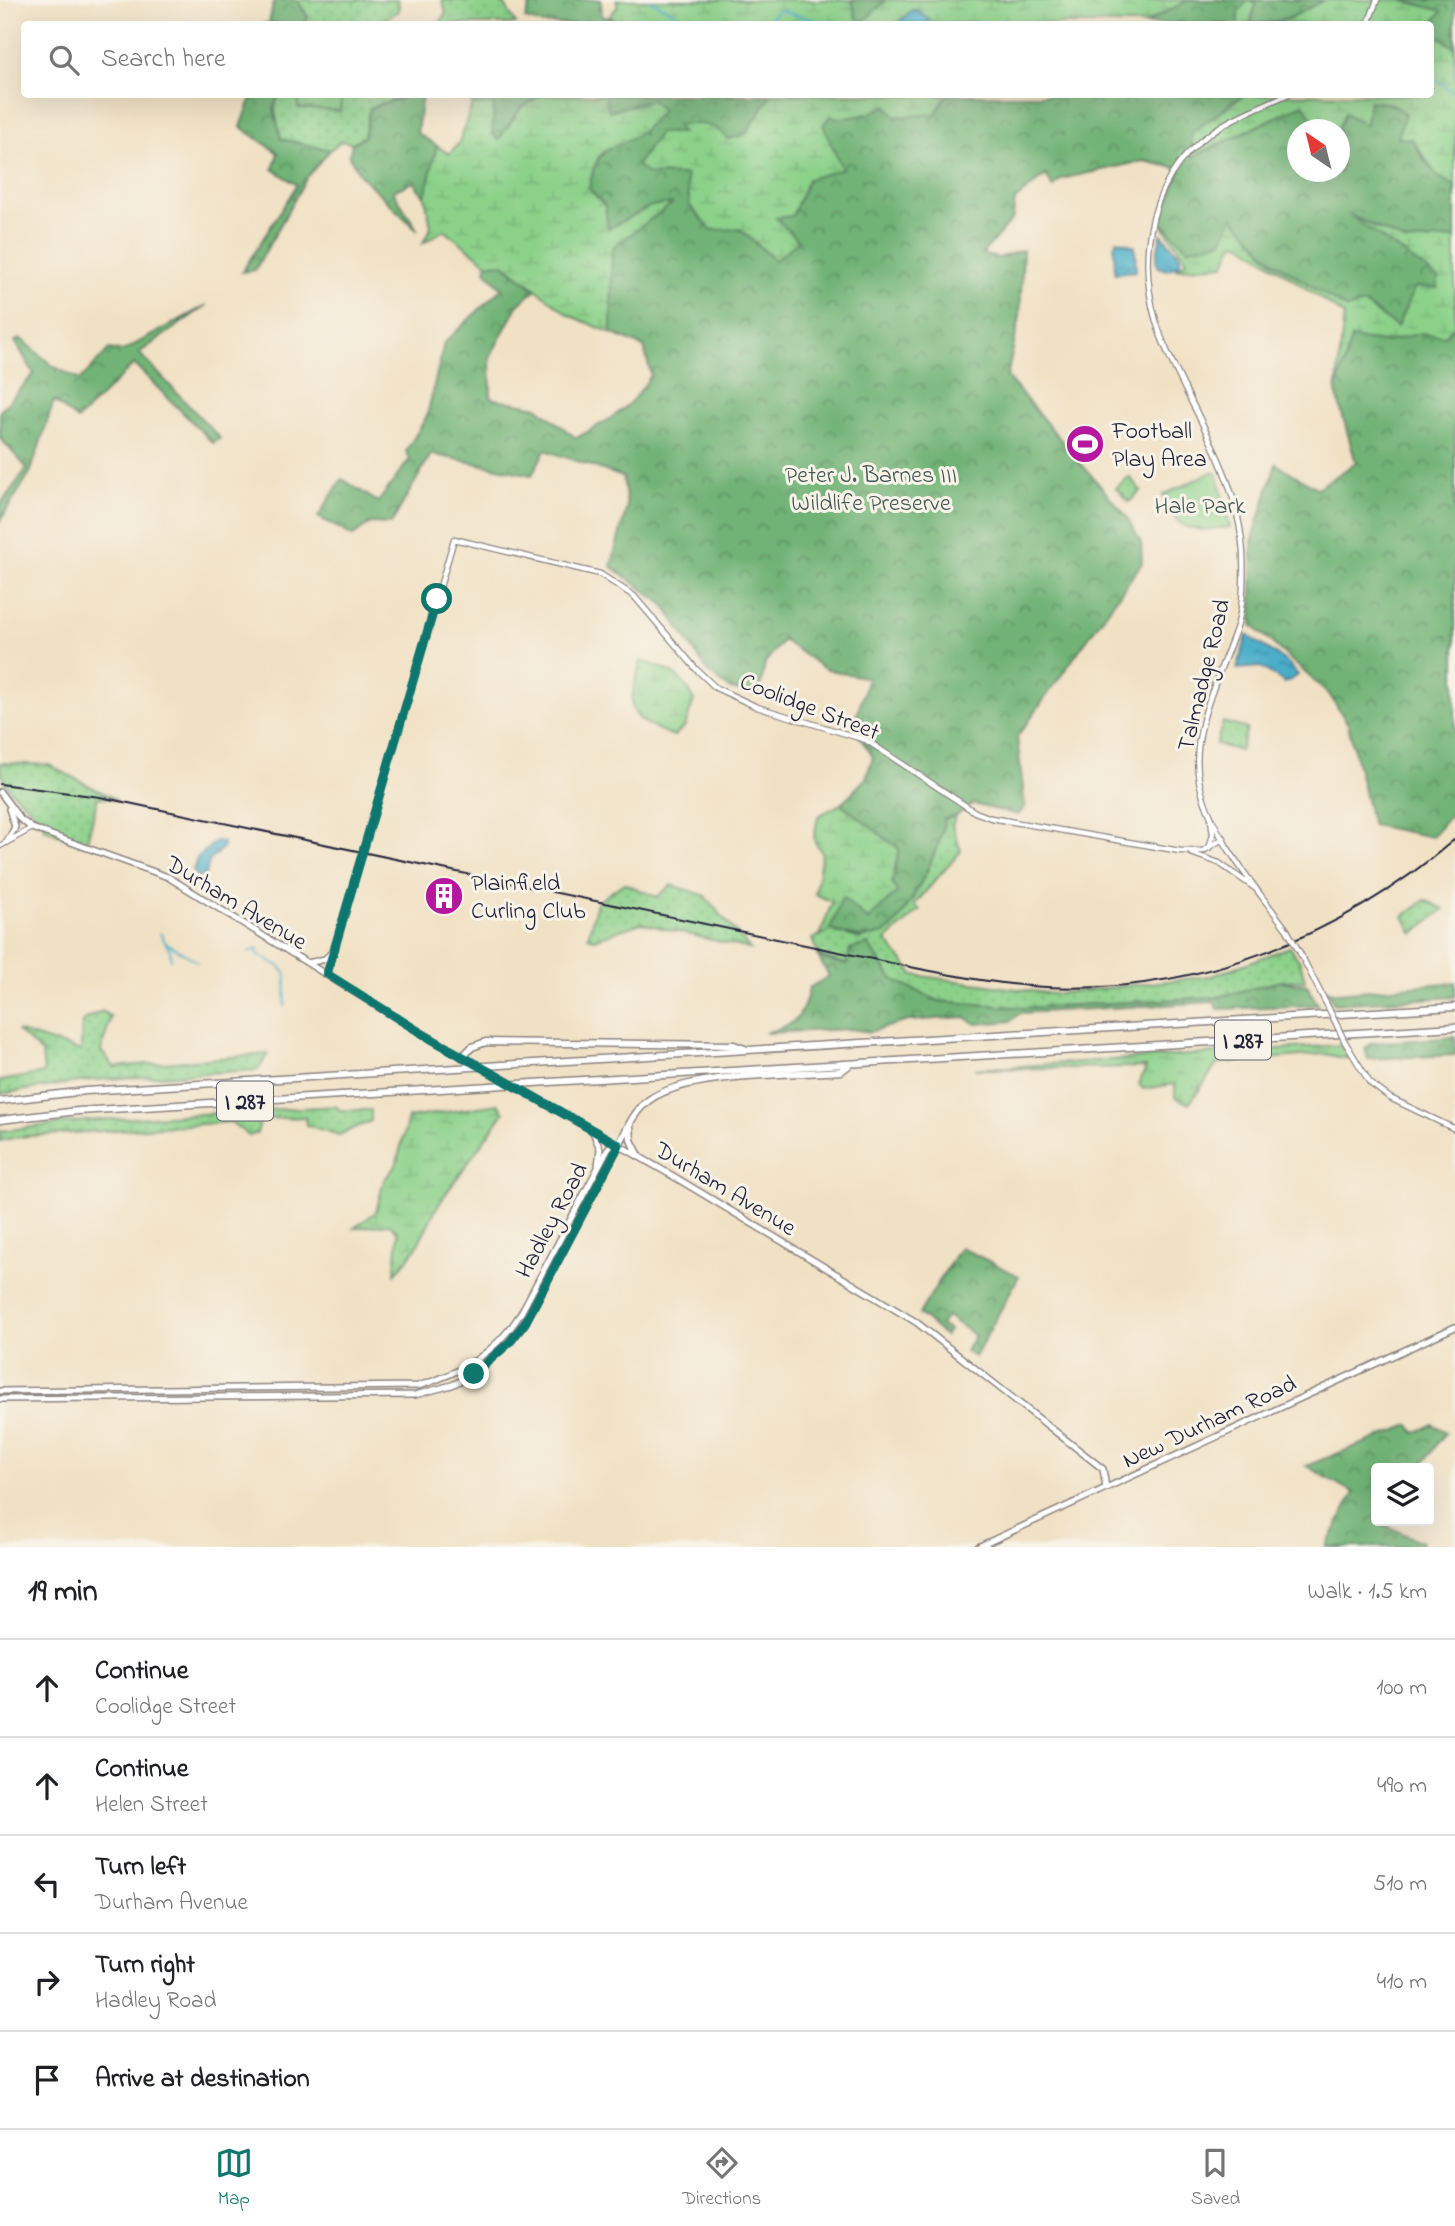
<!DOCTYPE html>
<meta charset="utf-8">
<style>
:root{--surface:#fff;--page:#f6f6f6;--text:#202124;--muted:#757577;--line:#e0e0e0;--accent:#0f766e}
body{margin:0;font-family:"Indie Flower",sans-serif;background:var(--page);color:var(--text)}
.controls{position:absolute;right:21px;bottom:21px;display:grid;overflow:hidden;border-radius:7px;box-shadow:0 7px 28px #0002}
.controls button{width:63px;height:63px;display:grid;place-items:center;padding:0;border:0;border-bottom:2px solid var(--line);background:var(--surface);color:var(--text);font:35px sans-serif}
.compass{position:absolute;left:1287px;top:119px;width:63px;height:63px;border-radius:50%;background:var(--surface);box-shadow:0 7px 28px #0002;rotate:325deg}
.stop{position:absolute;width:21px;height:21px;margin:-16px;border:5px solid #0f766e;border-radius:50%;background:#fff}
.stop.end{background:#0f766e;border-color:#fff;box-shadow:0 2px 7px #0008}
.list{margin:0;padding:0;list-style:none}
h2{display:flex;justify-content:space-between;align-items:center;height:91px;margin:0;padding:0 28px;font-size:30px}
h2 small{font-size:23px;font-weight:400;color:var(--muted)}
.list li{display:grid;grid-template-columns:46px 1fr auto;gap:21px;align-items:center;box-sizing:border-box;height:98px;padding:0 28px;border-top:2px solid var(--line)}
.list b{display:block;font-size:26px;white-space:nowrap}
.list p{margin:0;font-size:23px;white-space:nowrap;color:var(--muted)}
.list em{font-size:23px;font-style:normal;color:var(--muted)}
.icon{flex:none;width:38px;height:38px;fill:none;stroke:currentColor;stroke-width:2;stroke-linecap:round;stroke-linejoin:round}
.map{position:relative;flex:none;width:1455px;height:1547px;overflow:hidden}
.search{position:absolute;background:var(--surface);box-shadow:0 7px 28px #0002;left:21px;right:21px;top:21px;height:77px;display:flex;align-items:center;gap:18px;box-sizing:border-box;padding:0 24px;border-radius:7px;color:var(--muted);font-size:26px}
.sheet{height:581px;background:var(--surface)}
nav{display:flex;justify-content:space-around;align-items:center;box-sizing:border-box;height:98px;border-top:2px solid var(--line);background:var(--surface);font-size:19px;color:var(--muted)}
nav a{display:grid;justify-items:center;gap:4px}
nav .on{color:var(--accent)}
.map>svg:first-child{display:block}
.grass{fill:url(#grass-dots);stroke:#577a62;stroke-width:2}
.forest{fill:url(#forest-crowns);stroke:#4a6a58;stroke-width:2}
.wetland{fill:url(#wetland-marsh);stroke:#577a62;stroke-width:2}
.pitch{fill:#8cd18a;stroke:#577a62;stroke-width:2}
.water{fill:url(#water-ripples);stroke:#366882;stroke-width:2}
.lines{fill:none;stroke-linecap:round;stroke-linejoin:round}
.stream{stroke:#49adc9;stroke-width:2}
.tertiary-casing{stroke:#8a8280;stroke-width:7}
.secondary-casing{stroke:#8a8280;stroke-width:8}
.motorway-casing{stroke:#8a8280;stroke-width:9}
.tertiary{stroke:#fff;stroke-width:4.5}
.secondary{stroke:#fff;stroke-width:5}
.motorway{stroke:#fff;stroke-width:6}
.rail{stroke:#22223b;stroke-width:2}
.tertiary-bridge-casing{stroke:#8a8280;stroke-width:7;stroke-linecap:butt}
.motorway-bridge-casing{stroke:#8a8280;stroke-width:9;stroke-linecap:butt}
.tertiary-bridge{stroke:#fff;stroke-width:4.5}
.motorway-bridge{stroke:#fff;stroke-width:6}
.route{stroke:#0f766e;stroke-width:9}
.labels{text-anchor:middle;stroke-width:6;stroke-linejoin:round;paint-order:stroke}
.shield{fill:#f7f3e8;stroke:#62616f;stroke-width:2}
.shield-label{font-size:23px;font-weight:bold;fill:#22223b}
.poi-label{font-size:24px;fill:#22223b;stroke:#f7f3e8;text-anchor:start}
.park-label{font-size:24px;fill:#425753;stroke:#f7f3e8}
.street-label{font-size:24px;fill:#22223b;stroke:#f7f3e8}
</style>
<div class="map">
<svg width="1455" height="1547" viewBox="0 0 1455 1547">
<defs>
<pattern id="grass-dots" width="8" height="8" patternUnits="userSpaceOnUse" patternTransform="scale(1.75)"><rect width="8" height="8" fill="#8cd18a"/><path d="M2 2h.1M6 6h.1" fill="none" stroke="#78b378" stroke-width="1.8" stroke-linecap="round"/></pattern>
<pattern id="forest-crowns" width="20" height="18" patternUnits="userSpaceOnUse" patternTransform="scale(1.75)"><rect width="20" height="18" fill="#71b376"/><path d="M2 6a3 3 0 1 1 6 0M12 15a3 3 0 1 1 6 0" fill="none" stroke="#5c9162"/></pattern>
<pattern id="wetland-marsh" width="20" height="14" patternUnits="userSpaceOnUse" patternTransform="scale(1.75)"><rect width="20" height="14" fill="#8cd18a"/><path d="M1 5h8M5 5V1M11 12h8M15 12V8" fill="none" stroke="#78b378"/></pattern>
<pattern id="water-ripples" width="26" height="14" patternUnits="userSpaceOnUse" patternTransform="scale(1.75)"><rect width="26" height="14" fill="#49adc9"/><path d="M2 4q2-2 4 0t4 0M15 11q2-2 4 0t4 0" fill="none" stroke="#3c8ca4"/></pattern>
</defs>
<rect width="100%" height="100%" fill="#f7f3e8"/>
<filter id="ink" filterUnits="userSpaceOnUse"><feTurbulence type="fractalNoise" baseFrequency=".0143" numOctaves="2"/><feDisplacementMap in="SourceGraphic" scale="14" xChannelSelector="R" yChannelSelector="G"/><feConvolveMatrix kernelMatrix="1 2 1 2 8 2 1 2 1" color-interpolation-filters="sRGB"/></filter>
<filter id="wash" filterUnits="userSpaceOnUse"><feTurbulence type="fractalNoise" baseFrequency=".00686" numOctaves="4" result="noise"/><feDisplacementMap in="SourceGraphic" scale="28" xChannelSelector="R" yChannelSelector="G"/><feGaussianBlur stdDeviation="1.57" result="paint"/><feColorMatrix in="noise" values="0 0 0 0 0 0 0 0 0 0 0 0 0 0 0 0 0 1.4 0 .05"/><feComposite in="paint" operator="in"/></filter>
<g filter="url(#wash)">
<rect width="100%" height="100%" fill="#f1e1c4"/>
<path class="grass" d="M 297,0 L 398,0 L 399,11 L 386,18 L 390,24 L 305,24 L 307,17 Z
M 442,0 L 495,0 L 505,5 L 516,24 L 439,24 L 446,13 Z
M 279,95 L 410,95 L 370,108 L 364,137 L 352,143 L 341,141 L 330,150 L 281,139 L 274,108 Z
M 1129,477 L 1141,491 L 1129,502 L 1116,488 Z
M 1223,722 L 1247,729 L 1240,751 L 1216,744 Z
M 0,763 L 49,765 L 117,800 L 98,797 L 86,845 L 45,829 C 36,803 0,796 0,763 Z
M 956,816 L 952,825 L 961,851 L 914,905 L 920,910 L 886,940 L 914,975 L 1054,994 L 1212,976 L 1290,947 L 1300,962 L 1305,980 L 1281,981 L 1218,997 L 1024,1008 L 938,1001 L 892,979 L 868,945 L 847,964 C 828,959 818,960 812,939 L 830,930 L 861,939 L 944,819 Z
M 624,883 L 657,897 L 671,885 L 704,895 L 750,949 L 641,923 L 595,939 L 588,937 L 597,902 Z
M 1425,900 L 1444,909 L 1413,934 L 1404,916 Z
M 102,1011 L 111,1017 L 101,1051 L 114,1067 L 269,1054 L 258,1070 L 92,1080 L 0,1094 L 0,1081 L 44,1073 L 42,1053 L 17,1031 L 81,1051 L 82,1021 Z
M 336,1106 L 339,1110 L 371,1110 L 371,1121 L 339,1135 L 306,1125 L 305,1117 L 261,1119 L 257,1133 L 249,1136 L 231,1122 L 17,1137 L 0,1141 L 0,1131 L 83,1121 Z"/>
<path class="forest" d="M 274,0 L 297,0 L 308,17 L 305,24 L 262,24 L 269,23 Z
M 532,0 L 601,0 L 602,16 L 627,24 L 543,24 L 525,19 Z
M 852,0 L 886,0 L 864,21 L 856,20 Z
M 1188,0 L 1324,0 C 1299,14 1279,24 1250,24 L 1256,3 L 1238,12 L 1238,24 L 1144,24 Z
M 1400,0 L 1455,0 L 1455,48 L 1431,31 L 1431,25 L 1441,11 Z
M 253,94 L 279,95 L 274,108 L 281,139 L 330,150 L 307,177 L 255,270 L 242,272 L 297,185 L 273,169 L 278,153 L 241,127 Z
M 410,95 L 422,95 L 417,133 L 437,146 L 425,197 L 413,182 L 393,191 L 418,231 L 361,176 L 349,156 L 352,143 L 364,137 L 370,108 Z
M 471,95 L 542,95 L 521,108 L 498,140 L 492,135 L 494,104 L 472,105 Z
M 605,95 L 771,95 L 745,135 L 728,139 L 677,125 L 682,133 L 648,174 L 686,175 L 690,206 L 740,229 L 775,260 L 776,218 L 792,216 L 808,179 L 823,124 L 831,116 L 886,105 L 935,114 L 947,95 L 1244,95 L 1193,132 L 1193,157 L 1303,104 L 1316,124 L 1331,129 L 1298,130 L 1298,172 L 1340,172 L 1338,129 L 1345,113 L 1366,124 L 1368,101 C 1380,103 1395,102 1403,113 C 1409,119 1409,131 1412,138 C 1421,160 1435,175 1455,186 L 1455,238 L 1406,242 L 1353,217 L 1438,278 L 1438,288 L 1415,287 L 1397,327 L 1365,304 L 1347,309 L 1272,260 L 1233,218 L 1222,241 L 1188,249 L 1159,221 L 1181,169 L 1143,161 L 1061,179 L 1053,188 L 1046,175 L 1015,200 L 1013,218 L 982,254 L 998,258 L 1023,250 L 1020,316 L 1007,377 L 1127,517 L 1141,543 L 1142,563 L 1017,737 L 1025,807 L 1018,815 L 973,804 L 956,816 L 944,819 C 945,840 906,919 888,931 C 869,943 849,935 830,930 L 842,896 L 869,920 L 892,883 L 899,849 L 841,804 L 866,778 L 873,757 L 853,727 L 868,678 L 825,669 L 783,640 L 765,663 L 759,695 L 730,689 L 708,672 L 664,605 L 611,566 L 627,507 L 623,477 L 545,450 L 532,475 L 431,454 L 391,524 L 371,523 L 353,536 L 318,517 L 342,479 L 378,502 L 410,459 L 406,451 L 427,416 L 444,343 L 502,288 L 485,271 L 487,263 L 504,264 L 535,290 L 517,306 L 490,357 L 491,398 L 537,407 L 576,438 C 611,419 629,411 651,375 L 644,347 L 611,333 L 612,248 L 651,206 L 608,230 L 605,206 L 589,189 C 595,150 608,148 641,132 L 652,100 L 609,111 Z
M 207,305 L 139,353 L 220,438 L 213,443 L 134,364 L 77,420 L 54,401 L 31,471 L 0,521 L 0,505 L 27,468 L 0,438 L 0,411 L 34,374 L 15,341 L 21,339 L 53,366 L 80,380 L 109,349 L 123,351 Z
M 1455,325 L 1455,810 L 1432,837 L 1372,825 L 1348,724 L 1329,694 L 1252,625 L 1252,542 L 1276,464 L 1317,488 L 1356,463 L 1336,392 L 1351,338 L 1386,342 L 1421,333 L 1445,336 Z
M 868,944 L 892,979 L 938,1001 L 1024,1008 L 1218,997 L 1281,981 L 1307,985 L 1318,1005 L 1218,1009 L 1214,1002 L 1020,1013 L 1011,1021 L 976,1024 L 965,1017 L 908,1021 L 869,1032 L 851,1029 L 765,1033 C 796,1024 802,1020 809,988 L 829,976 L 816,953 L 825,960 L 847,964 L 850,949 Z
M 1455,982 L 1455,997 L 1334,1004 L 1326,990 L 1338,993 Z
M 1455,1037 L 1455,1055 L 1368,1059 L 1365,1049 L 1371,1043 Z
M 960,1247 L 1019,1276 L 975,1357 L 965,1351 L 975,1336 L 947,1316 L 940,1325 L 949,1330 L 945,1336 L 919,1314 Z
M 1433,1424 L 1446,1432 L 1420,1468 L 1376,1468 L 1376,1521 L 1422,1542 L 1420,1547 L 1326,1547 L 1354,1493 L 1306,1466 L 1410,1425 L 1415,1433 Z"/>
<path class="wetland" d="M 616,0 L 852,0 L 856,19 L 864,21 L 886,0 L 1188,0 L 1144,24 L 627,24 L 609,17 L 618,6 Z
M 1248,0 L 1256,3 L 1250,24 L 1238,24 L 1238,12 Z
M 1324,0 L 1400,0 L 1442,11 L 1431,25 L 1266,24 L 1287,20 Z
M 1431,31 L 1455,48 L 1455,186 L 1437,176 L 1412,139 L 1398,138 L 1405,113 L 1393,104 L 1369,101 L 1366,125 L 1345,113 L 1338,129 C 1319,129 1312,119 1303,104 L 1192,157 L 1192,132 L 1244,95 L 1430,94 Z
M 542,95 L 605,95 L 609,111 L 652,100 L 662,111 C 656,118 649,126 642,131 C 609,155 597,140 589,189 L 605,206 L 608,229 L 651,206 L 673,203 L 612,248 L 611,333 L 569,315 L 504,264 L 487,263 L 444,230 L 423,243 L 431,227 L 425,197 L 437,146 L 449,154 L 459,143 L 472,105 L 494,104 L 492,134 L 498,140 L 521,108 Z
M 771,95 L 771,94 L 947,95 L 935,114 L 896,117 L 886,105 C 871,114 848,121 831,116 L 823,125 L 842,169 L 808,179 L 792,216 L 776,218 L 799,241 L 775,260 L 740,229 L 711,230 L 690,206 L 686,175 L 648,174 L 637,165 L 659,133 L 682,133 L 676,125 C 699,123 713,121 728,139 L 745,135 Z
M 1348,214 L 1406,242 L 1455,238 L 1455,325 L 1445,336 L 1421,333 L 1386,342 L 1351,338 L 1336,392 L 1344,315 L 1241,243 L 1234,243 L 1224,265 L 1177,269 L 1187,260 L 1159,221 L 1188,249 L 1222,241 L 1233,217 L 1272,261 L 1347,309 L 1364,304 L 1397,327 L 1415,287 L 1438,288 L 1438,278 Z
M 641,661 C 667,668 683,675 694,700 L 685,726 L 674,736 C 625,717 626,711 641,661 Z
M 841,804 L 899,849 L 892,883 L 897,892 L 868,920 L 842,897 L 830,930 L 820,936 L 832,902 L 815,894 L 822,853 L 814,840 L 818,816 Z
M 1340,1045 L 1348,1059 L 1325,1054 L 1218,1063 L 1189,1104 L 1175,1097 L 1175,1084 L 1143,1089 L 1139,1084 L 1146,1067 L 975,1069 Z
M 498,1104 L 504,1112 L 438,1205 L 415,1250 L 395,1274 L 398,1232 L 390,1224 L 354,1228 L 376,1212 L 384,1180 L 396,1166 L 408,1118 Z"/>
<path class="pitch" d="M 299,95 L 342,95 L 340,111 L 298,108 Z
M 1212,472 L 1217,474 L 1230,527 C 1194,532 1177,534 1163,495 Z"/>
<path class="water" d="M 912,10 L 919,11 L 930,20 L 924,24 L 897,24 Z
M 1161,234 L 1180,255 L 1180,265 L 1166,270 L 1158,267 L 1156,260 Z
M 1117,240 L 1135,246 L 1136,271 L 1115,273 L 1114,246 Z
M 1247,635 L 1288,663 L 1298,675 L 1285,683 L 1261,667 L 1237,669 Z
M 216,841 L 223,842 L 223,847 L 210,860 L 205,875 L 197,877 L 193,870 L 197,858 Z"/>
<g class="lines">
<path class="stream" d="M 649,0 L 697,24
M 771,24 L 771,17 L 779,10 L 828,24
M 852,24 L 858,24
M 1430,76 L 1455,93
M 160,933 L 170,950 L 171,959
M 165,942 L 198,962
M 257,950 L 258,955 L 279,966 L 286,974 L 285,1007
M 249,952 L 258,949"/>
</g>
</g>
<g filter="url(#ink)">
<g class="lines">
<g class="tertiary-casing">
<path id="tertiary" d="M 1368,24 L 1377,0
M 0,846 L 32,828
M 1209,848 L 1213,835 L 1211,819
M 1191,853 L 1219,863 L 1256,889
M 1287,930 C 1256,888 1208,832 1199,780 C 1190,732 1219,676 1235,632 C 1244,609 1244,578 1243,553 C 1238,477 1197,419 1167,351 C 1133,276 1141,182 1212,132 C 1234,116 1263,106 1288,94
M 1300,953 L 1328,1007
M 327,974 L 454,539 L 600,574 L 634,596 L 696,669 L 716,688 L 757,707 L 866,740 L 975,812 L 991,818 L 1180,851 L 1203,851 L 1224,838
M 1345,1042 L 1370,1083 L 1390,1098 L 1455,1129"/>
</g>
<g class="secondary-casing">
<path id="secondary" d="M 0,792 L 20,819 L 32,828 L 168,877 L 403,1022 L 673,1176 L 916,1322 L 1103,1469 L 1106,1488
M 7,842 L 15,827 L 9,809
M 308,963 L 325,959 L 335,949
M 593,1132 L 600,1149 L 598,1166
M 0,1391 L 418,1386 C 462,1373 497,1352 521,1313 L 609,1147 L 616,1144
M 0,1399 L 415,1395 L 452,1385 L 474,1374 L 512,1340 L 525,1323 L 619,1145
M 978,1547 L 1455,1327"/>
</g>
<g class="motorway-casing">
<path id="motorway" d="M 462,1057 L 472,1047 L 486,1042 L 734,1045 L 745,1049
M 501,1065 L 1455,1007
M 533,1083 L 1455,1027
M 0,1101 L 86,1091 L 457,1068
M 0,1120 L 78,1111 L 490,1086
M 630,1125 L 631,1140 L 639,1156
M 619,1145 C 627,1129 634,1111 649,1100 C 687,1072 793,1075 841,1071 L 849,1065"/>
</g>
<use href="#tertiary" class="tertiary"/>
<use href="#secondary" class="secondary"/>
<use href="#motorway" class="motorway"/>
<path class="rail" d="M 0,784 L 100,797 L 920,969 C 962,977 1003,985 1046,987 C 1196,995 1342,936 1455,839"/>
<g class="tertiary-bridge-casing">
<path id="tertiary-bridge" d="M 1287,930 L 1300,953
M 1328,1007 L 1345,1042"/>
</g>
<g class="motorway-bridge-casing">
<path id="motorway-bridge" d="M 457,1068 L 501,1065
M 490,1086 L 533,1083"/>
</g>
<use href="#tertiary-bridge" class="tertiary-bridge"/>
<use href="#motorway-bridge" class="motorway-bridge"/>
</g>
</g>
<g class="lines" filter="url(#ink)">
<path class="route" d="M 437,599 L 327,974 L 426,1036 L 619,1145 L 525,1323 L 509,1343 L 474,1374"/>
</g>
<defs>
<g id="stadium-disc" transform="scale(2.0125)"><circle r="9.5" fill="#b5179e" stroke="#f7f3e8"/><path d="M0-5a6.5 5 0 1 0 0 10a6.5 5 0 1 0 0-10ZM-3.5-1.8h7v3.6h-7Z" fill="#fff"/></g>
<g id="building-disc" transform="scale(2.0125)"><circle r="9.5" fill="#b5179e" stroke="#f7f3e8"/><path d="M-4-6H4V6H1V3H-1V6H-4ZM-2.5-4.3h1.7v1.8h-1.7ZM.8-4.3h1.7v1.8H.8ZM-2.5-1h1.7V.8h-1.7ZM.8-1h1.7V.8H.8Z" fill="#fff"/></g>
</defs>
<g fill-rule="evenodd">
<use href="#stadium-disc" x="1085" y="444"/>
<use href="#building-disc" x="444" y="896"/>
</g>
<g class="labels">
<g class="shield">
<rect x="1215" y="1020.5" width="56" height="39" rx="5"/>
<rect x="217" y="1081.5" width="56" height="39" rx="5"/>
</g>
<g class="shield-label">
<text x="1243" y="1048">I 287</text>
<text x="245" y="1109">I 287</text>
</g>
<g class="poi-label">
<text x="1112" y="438">Football<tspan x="1112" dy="28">Play Area</tspan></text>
<text x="471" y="890">Plainfield<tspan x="471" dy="28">Curling Club</tspan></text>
</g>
<g class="park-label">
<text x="871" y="482">Peter J. Barnes III<tspan x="871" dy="28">Wildlife Preserve</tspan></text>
<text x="1200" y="513">Hale Park</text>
</g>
<g class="street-label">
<text transform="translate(1203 675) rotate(-76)" y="8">Talmadge Road</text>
<text transform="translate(810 706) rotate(21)" y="8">Coolidge Street</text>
<text transform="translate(237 902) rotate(31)" y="8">Durham Avenue</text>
<text transform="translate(726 1188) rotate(31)" y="8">Durham Avenue</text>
<text transform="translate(551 1220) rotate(-62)" y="8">Hadley Road</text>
<text transform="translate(1209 1421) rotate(-25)" y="8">New Durham Road</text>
</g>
</g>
</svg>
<div class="controls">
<button><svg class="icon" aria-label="layers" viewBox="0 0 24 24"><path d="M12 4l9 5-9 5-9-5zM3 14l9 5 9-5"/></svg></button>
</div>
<svg class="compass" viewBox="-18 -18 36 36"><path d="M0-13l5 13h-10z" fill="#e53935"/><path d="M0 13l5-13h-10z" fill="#757577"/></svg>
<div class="stop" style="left:437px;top:599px"></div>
<div class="stop end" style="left:474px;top:1374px"></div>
<div class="search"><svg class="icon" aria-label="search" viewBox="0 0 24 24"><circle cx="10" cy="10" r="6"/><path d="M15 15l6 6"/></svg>Search here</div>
</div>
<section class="sheet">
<h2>19 min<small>Walk · 1.5 km</small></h2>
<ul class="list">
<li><svg class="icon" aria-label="ahead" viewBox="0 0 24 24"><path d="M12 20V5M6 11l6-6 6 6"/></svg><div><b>Continue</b><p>Coolidge Street</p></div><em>100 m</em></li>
<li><svg class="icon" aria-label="ahead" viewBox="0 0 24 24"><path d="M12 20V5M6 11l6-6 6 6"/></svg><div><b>Continue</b><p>Helen Street</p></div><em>490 m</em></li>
<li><svg class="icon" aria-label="left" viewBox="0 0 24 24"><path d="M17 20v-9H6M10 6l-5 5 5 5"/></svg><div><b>Turn left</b><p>Durham Avenue</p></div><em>510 m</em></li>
<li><svg class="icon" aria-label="right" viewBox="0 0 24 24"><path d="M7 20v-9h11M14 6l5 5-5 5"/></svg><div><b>Turn right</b><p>Hadley Road</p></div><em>410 m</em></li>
<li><svg class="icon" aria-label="arrive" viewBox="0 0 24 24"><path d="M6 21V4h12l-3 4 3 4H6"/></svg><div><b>Arrive at destination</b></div></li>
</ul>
</section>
<nav>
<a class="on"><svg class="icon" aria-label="map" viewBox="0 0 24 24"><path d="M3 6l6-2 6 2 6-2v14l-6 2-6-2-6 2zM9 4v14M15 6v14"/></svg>Map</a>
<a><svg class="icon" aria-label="directions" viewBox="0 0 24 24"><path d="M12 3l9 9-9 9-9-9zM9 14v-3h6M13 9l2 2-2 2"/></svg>Directions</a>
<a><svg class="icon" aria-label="saved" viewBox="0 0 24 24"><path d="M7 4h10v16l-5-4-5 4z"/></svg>Saved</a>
</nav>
